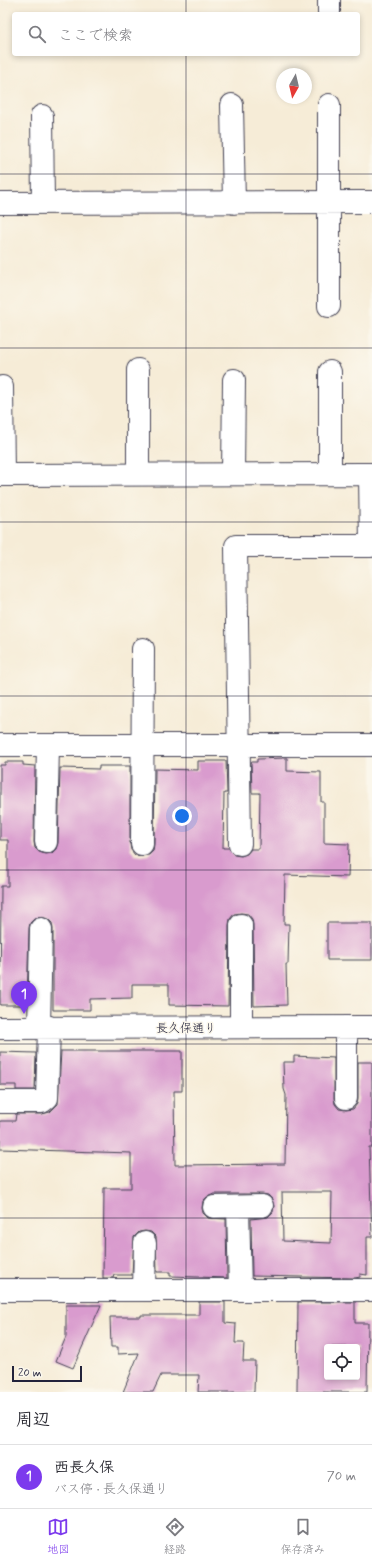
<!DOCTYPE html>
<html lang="ja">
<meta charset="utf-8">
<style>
:root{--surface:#fff;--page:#f2f2f3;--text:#2b2b33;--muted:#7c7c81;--line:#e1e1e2;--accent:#7c3aed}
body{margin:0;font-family:Mynerve,"Klee One",sans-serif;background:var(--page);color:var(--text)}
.controls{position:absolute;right:12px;bottom:12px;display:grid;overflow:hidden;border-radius:4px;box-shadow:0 2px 6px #0003}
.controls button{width:36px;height:36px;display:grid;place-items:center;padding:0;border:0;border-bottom:1px solid var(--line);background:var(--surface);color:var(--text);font:20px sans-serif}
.compass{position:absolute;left:276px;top:68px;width:36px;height:36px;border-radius:50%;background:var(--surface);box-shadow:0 2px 6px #0003;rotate:188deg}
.scale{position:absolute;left:12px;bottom:10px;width:70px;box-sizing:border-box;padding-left:4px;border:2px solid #22223b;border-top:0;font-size:11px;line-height:14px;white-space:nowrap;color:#22223b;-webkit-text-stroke:3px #fbf7ec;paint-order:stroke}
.you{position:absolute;left:182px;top:816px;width:14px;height:14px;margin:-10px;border:3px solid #fff;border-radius:50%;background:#1a73e8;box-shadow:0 0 0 6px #1a73e833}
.badge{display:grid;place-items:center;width:26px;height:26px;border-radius:50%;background:var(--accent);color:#fff;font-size:13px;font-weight:700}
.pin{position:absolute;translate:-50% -33px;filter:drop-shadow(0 1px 2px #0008)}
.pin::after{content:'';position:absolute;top:21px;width:14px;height:12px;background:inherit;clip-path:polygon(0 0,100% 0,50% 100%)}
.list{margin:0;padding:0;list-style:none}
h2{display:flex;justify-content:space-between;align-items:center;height:52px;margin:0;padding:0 16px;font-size:17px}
h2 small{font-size:13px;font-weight:400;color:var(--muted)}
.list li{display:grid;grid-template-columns:26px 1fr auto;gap:12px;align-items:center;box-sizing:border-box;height:64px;padding:0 16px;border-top:1px solid var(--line)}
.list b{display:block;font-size:15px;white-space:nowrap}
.list p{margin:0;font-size:13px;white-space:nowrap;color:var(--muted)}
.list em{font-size:13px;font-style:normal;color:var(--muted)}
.icon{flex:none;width:22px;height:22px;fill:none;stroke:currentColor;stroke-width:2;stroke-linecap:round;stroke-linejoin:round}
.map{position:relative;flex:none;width:372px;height:1392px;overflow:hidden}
.search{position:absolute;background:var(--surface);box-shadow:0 2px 6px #0003;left:12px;right:12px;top:12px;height:44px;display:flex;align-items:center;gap:10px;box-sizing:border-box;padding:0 14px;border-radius:4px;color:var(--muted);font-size:15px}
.sheet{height:116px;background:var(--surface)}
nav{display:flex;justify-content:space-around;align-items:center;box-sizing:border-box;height:56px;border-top:1px solid var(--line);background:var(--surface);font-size:11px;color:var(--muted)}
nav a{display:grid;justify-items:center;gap:2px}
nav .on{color:var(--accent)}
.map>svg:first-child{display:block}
.building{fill:#d99bce;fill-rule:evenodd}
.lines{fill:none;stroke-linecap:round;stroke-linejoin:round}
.minor-casing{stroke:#424052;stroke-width:24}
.minor{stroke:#fff;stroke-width:22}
.grid{fill:none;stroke:#22223b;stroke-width:1;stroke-opacity:0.55}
.labels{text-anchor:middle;stroke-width:3;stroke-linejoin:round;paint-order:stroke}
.street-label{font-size:12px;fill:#22223b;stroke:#fbf7ec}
</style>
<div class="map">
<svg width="372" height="1392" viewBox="0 0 372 1392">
<rect width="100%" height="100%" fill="#fbf7ec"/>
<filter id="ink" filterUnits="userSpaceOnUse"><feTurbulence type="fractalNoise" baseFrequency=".025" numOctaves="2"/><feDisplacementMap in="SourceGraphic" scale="8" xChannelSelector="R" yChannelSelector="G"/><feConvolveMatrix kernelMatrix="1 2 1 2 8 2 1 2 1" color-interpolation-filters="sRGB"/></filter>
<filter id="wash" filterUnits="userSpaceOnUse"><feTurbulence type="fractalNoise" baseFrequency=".012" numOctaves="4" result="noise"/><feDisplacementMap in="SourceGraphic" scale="16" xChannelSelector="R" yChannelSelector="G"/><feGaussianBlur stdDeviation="0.9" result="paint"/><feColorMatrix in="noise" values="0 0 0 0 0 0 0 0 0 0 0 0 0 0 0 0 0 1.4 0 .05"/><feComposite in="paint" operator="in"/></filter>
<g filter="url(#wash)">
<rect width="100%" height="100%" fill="#f6ecd7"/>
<g id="blocks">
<path class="building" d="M 287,758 L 287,771 L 321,772 L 321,802 L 324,802 L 324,843 L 349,844 L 348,877 L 285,875 L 284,924 L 289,924 L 288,964 L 286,964 L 287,1005 L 254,1006 L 253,925 L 252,919 L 248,914 L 241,913 L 234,914 L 230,919 L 229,925 L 228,1006 L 169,1005 L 169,984 L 132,984 L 132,998 L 90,999 L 90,1010 L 53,1010 L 53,929 L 52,923 L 48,919 L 41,917 L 35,918 L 30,923 L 29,928 L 27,1005 L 0,1005 L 1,886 L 8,886 L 8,840 L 0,840 L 0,765 L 5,765 L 5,762 L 23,762 L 23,765 L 35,766 L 34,842 L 35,848 L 39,852 L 46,854 L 52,853 L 56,849 L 58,843 L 60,768 L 99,769 L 99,766 L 130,766 L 130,844 L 131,850 L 135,855 L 142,856 L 149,855 L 153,851 L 154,844 L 155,769 L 198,770 L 198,761 L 226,761 L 227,793 L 224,793 L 223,848 L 229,848 L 234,855 L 241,856 L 247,854 L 251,849 L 259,849 L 260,793 L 252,793 L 251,762 L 257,762 L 257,759 Z
M 327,923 L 372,923 L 372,960 L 327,960 Z
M 61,1051 L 182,1051 L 182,1091 L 174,1091 L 175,1165 L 285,1164 L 286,1095 L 284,1089 L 283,1062 L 294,1062 L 294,1056 L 334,1058 L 334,1098 L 335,1104 L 339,1109 L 346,1110 L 353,1109 L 357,1104 L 358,1098 L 358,1062 L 372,1062 L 372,1147 L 369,1147 L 372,1237 L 367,1237 L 367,1275 L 360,1274 L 360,1277 L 355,1278 L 252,1276 L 251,1219 L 268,1217 L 273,1212 L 274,1206 L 272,1199 L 268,1195 L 262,1194 L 214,1194 L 207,1197 L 203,1201 L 202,1208 L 203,1213 L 208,1218 L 226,1219 L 227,1278 L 170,1276 L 170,1272 L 157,1272 L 156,1237 L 151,1232 L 145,1231 L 139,1232 L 134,1237 L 132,1275 L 114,1275 L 113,1278 L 103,1278 L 104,1188 L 131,1188 L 131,1153 L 0,1149 L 0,1121 L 15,1121 L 16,1114 L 42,1114 L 50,1112 L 58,1104 ZM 282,1192 L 332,1192 L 331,1243 L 283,1241 Z
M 0,1052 L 36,1053 L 35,1090 L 16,1090 L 16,1085 L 0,1085 Z
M 199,1302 L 225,1302 L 225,1323 L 236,1324 L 235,1343 L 244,1343 L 243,1361 L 255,1361 L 254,1392 L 198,1392 L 199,1375 L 161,1375 L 153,1392 L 123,1392 L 139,1353 L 118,1354 L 118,1347 L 111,1347 L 110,1317 L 141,1317 L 141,1315 L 199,1315 Z
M 298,1302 L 355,1302 L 355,1323 L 368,1323 L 367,1392 L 297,1392 ZM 327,1347 L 357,1347 L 357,1377 L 327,1377 Z
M 66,1305 L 101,1305 L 73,1368 L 56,1361 L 66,1337 Z"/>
</g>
</g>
<g filter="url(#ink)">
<use href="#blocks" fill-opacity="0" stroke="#424052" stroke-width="1"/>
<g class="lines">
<g class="minor-casing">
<path id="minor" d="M 329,0 L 329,12
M 232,105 L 234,203
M 329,105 L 329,306
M 42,116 L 43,203
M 0,203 L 372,202
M 138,370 L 138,474
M 2,387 L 3,475
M 233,474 L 234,380
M 330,474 L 330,372
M 0,475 L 372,474
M 0,745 L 372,745
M 46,842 L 48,745
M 142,844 L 143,649
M 240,844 L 236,546 L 371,546 L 370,474
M 241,1027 L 241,925
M 0,1028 L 372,1027
M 39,1028 L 41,929
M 346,1098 L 346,1027
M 0,1102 L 42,1102 L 47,1098 L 49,1027
M 214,1207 L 262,1206
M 238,1207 L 240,1290
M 0,1290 L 372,1290
M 144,1290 L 145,1243"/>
</g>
<use href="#minor" class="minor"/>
</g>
</g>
<path class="grid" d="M 186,0 L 186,14M 186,54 L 186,1392M 0,174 L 372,174M 0,348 L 372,348M 0,522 L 372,522M 0,696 L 372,696M 0,870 L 372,870M 0,1044 L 372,1044M 0,1218 L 372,1218"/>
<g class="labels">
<g class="street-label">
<text x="186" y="1032">長久保通り</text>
</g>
</g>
</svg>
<div class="controls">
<button><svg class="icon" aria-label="locate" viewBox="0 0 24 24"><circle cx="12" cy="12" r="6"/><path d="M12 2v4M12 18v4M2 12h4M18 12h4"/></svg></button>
</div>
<svg class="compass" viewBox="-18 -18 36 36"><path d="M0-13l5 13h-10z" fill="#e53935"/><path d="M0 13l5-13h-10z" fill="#7c7c81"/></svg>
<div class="scale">20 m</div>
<div class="you"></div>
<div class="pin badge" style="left:24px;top:1014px">1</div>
<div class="search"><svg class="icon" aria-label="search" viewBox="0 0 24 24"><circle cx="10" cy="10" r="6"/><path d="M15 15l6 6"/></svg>ここで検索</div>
</div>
<section class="sheet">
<h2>周辺<small></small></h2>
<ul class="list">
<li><span class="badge">1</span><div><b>西長久保</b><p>バス停 · 長久保通り</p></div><em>70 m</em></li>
</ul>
</section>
<nav>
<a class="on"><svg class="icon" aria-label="map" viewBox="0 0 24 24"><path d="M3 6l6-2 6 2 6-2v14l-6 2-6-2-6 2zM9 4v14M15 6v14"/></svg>地図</a>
<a><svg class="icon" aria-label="directions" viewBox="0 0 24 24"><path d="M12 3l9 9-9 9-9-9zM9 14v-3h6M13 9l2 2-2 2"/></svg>経路</a>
<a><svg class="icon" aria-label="saved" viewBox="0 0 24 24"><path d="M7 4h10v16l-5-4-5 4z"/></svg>保存済み</a>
</nav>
